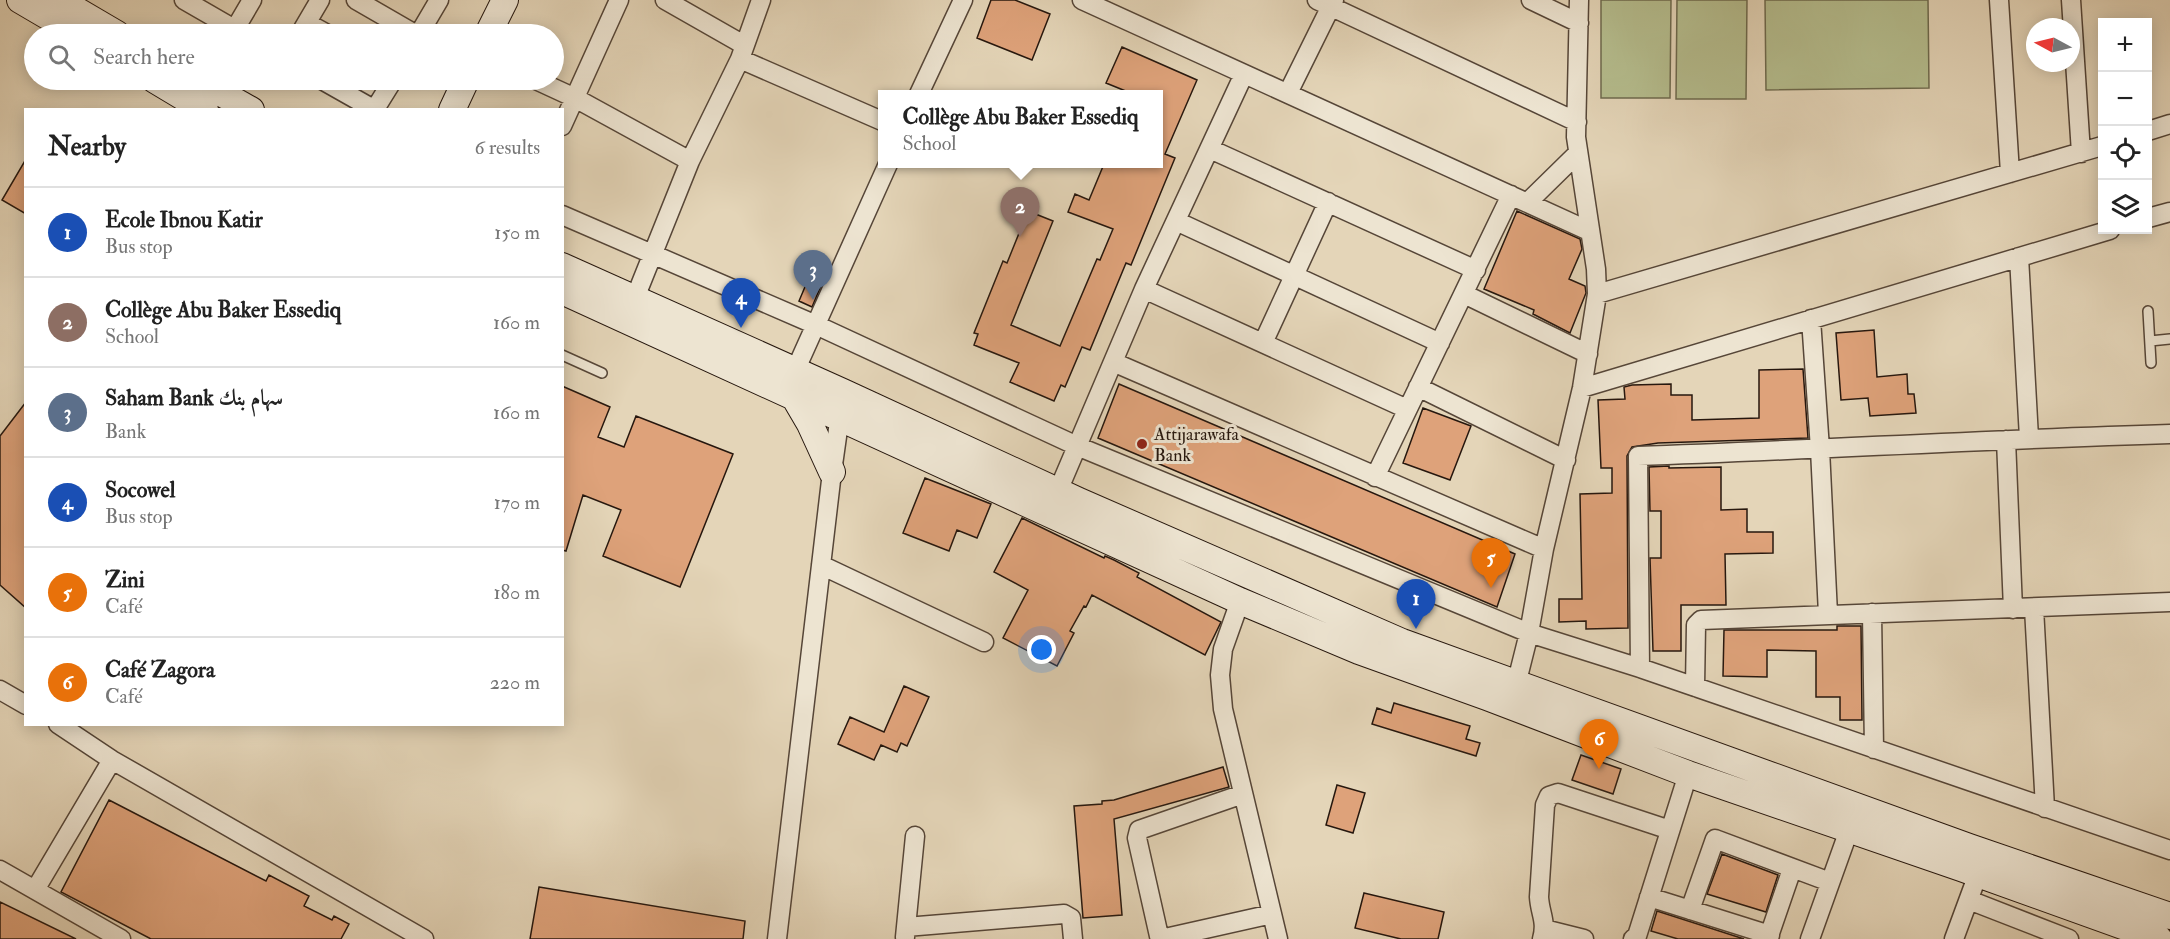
<!DOCTYPE html>
<meta charset="utf-8">
<style>
:root{--surface:#fff;--page:#f6f6f6;--text:#222;--muted:#767676;--line:#e0e0e0;--accent:#8f2418}
body{margin:0;font-family:"IM FELL Double Pica",Amiri,serif;background:var(--page);color:var(--text)}
.controls{position:absolute;right:18px;top:18px;display:grid;overflow:hidden;border-radius:0px;box-shadow:0 3px 15px #0003}
.controls button{width:54px;height:54px;display:grid;place-items:center;padding:0;border:0;border-bottom:2px solid var(--line);background:var(--surface);color:var(--text);font:30px sans-serif}
.compass{position:absolute;left:2026px;top:18px;width:54px;height:54px;border-radius:50%;background:var(--surface);box-shadow:0 3px 15px #0003;rotate:277deg}
.you{position:absolute;left:1042px;top:650px;width:21px;height:21px;margin:-15px;border:4px solid #fff;border-radius:50%;background:#1a73e8;box-shadow:0 0 0 9px #1a73e833}
.badge{display:grid;place-items:center;width:39px;height:39px;border-radius:50%;background:var(--accent);color:#fff;font-size:20px;font-weight:700}
.pin{position:absolute;translate:-50% -50px;filter:drop-shadow(0 2px 3px #0008)}
.pin::after{content:'';position:absolute;top:32px;width:21px;height:18px;background:inherit;clip-path:polygon(0 0,100% 0,50% 100%)}
.popup{position:absolute;left:878px;top:90px;width:285px;height:78px;box-sizing:border-box;display:grid;place-content:center;border-radius:0px;background:var(--surface);filter:drop-shadow(0 2px 4px #0005);font-size:20px;white-space:nowrap;color:var(--muted)}
.popup b{font-size:22px;color:var(--text)}
.popup::after{content:'';position:absolute;left:50%;top:100%;margin-left:-12px;border:12px solid transparent;border-top-color:var(--surface)}
.list{margin:0;padding:0;list-style:none}
h2{display:flex;justify-content:space-between;align-items:center;height:78px;margin:0;padding:0 24px;font-size:26px}
h2 small{font-size:20px;font-weight:400;color:var(--muted)}
.list li{display:grid;grid-template-columns:39px 1fr auto;gap:18px;align-items:center;box-sizing:border-box;height:90px;padding:0 24px;border-top:2px solid var(--line)}
.list b{display:block;font-size:22px;white-space:nowrap}
.list p{margin:0;font-size:20px;white-space:nowrap;color:var(--muted)}
.list em{font-size:20px;font-style:normal;color:var(--muted)}
.icon{flex:none;width:33px;height:33px;fill:none;stroke:currentColor;stroke-width:2;stroke-linecap:round;stroke-linejoin:round}
.map{position:relative;flex:none;width:2170px;height:939px;overflow:hidden}
.search{position:absolute;background:var(--surface);box-shadow:0 3px 15px #0003;left:24px;top:24px;width:540px;height:66px;display:flex;align-items:center;gap:15px;box-sizing:border-box;padding:0 21px;border-radius:33px;color:var(--muted);font-size:22px}
.panel{position:absolute;background:var(--surface);box-shadow:0 3px 15px #0003;left:24px;top:108px;width:540px;height:618px;border-radius:0px}
.map>svg:first-child{display:block}
.green{fill:#b5bd8e;stroke:#6e6a4e;stroke-width:1.5}
.building{fill:#dea27a;stroke:#26170e;stroke-width:1.5}
.lines{fill:none;stroke-linecap:round;stroke-linejoin:round}
.lane-casing{stroke:#564638;stroke-width:12}
.street-casing{stroke:#564638;stroke-width:21}
.secondary-casing{stroke:#26170e;stroke-width:28}
.lane{stroke:#ede4d1;stroke-width:9}
.street{stroke:#ede4d1;stroke-width:18}
.secondary{stroke:#ede4d1;stroke-width:26}
.poi-dot{fill:#8f2418;stroke:#ede4d1;stroke-width:2}
.labels{text-anchor:middle;stroke-width:6;stroke-linejoin:round;paint-order:stroke}
.poi-label{font-size:18px;fill:#26170e;stroke:#ede4d1;text-anchor:start}
</style>
<div class="map">
<svg width="2170" height="939" viewBox="0 0 2170 939">
<rect width="100%" height="100%" fill="#e4d5b8"/>
<filter id="stains"><feTurbulence type="fractalNoise" baseFrequency=".00333" numOctaves="4"/><feColorMatrix values="0 0 0 0 .2 0 0 0 0 .09 0 0 0 0 .02 0 0 0 .5 -.17"/></filter>
<radialGradient id="worn" r=".72"><stop offset=".6" stop-color="#630" stop-opacity="0"/><stop offset="1" stop-color="#630" stop-opacity=".3"/></radialGradient>
<path class="green" d="M 1601,0 L 1671,0 L 1670,98 L 1601,98 Z
M 1677,0 L 1747,0 L 1746,99 L 1676,99 Z
M 1765,0 L 1928,0 L 1929,88 L 1766,90 Z"/>
<path class="building" d="M 991,0 L 1015,0 L 1050,14 L 1032,60 L 977,38 Z
M 1122,47 L 1197,80 L 1165,154 L 1175,158 L 1131,265 L 1126,263 L 1090,350 L 1082,347 L 1065,387 L 1061,385 L 1054,401 L 1010,382 L 1019,363 L 974,345 L 978,334 L 974,333 L 1003,261 L 1007,263 L 1028,211 L 1053,221 L 1011,325 L 1060,346 L 1097,259 L 1100,260 L 1113,229 L 1068,212 L 1075,194 L 1089,200 L 1104,164 L 1158,164 L 1158,94 L 1133,94 L 1106,83 Z
M 26,159 L 26,214 L 2,200 Z
M 1517,211 L 1580,239 L 1582,249 L 1569,279 L 1585,286 L 1586,293 L 1570,333 L 1533,314 L 1534,310 L 1484,289 Z
M 810,275 L 823,281 L 812,307 L 799,301 Z
M 1874,330 L 1877,377 L 1907,374 L 1908,394 L 1914,394 L 1916,413 L 1870,416 L 1868,398 L 1841,400 L 1836,333 Z
M 1803,369 L 1808,438 L 1658,443 L 1632,447 L 1627,456 L 1628,628 L 1586,629 L 1586,621 L 1559,622 L 1559,599 L 1582,599 L 1580,494 L 1612,493 L 1612,468 L 1601,468 L 1598,400 L 1625,399 L 1624,387 L 1632,385 L 1671,384 L 1671,395 L 1692,395 L 1692,420 L 1759,418 L 1759,370 Z
M 1119,384 L 1515,554 L 1497,607 L 1098,438 Z
M 562,386 L 610,407 L 598,437 L 624,447 L 636,416 L 733,454 L 680,587 L 603,556 L 621,510 L 583,495 L 566,551 L 562,550 Z
M 26,402 L 26,608 L 0,585 L 0,436 Z
M 1423,408 L 1471,426 L 1450,480 L 1403,463 Z
M 1669,466 L 1669,468 L 1721,467 L 1721,510 L 1747,509 L 1747,532 L 1773,532 L 1773,553 L 1725,554 L 1726,605 L 1681,605 L 1681,651 L 1653,651 L 1650,558 L 1661,558 L 1661,511 L 1650,511 L 1649,467 Z
M 925,478 L 991,504 L 977,538 L 957,530 L 949,551 L 903,533 Z
M 1022,518 L 1104,558 L 1105,556 L 1114,560 L 1139,573 L 1137,577 L 1221,622 L 1205,655 L 1092,595 L 1086,607 L 1084,606 L 1070,631 L 1074,633 L 1057,666 L 1003,638 L 1028,590 L 994,572 Z
M 1837,626 L 1861,626 L 1862,720 L 1840,720 L 1840,697 L 1816,697 L 1816,651 L 1767,650 L 1767,677 L 1723,676 L 1724,630 L 1837,630 Z
M 904,686 L 929,697 L 907,746 L 901,743 L 897,752 L 881,745 L 874,760 L 838,744 L 850,717 L 884,732 Z
M 1394,703 L 1470,726 L 1466,739 L 1480,743 L 1476,756 L 1372,724 L 1377,708 L 1391,713 Z
M 1581,755 L 1621,769 L 1613,794 L 1572,780 Z
M 1223,767 L 1229,787 L 1114,819 L 1122,915 L 1083,918 L 1074,806 L 1102,804 L 1102,801 L 1114,800 Z
M 1337,785 L 1365,793 L 1353,833 L 1326,825 Z
M 109,800 L 266,881 L 269,875 L 309,896 L 304,906 L 332,920 L 334,916 L 349,924 L 341,939 L 151,939 L 61,892 Z
M 1722,854 L 1778,875 L 1766,912 L 1707,894 Z
M 539,887 L 745,921 L 743,939 L 530,939 Z
M 1364,893 L 1444,912 L 1438,939 L 1401,939 L 1355,928 Z
M 0,902 L 76,939 L 0,939 Z
M 1657,911 L 1744,939 L 1678,939 L 1651,931 Z"/>
<g class="lines">
<g class="lane-casing">
<path id="lane" d="M 2148,311 L 2151,363
M 2150,341 L 2170,339
M 562,355 L 602,373"/>
</g>
<g class="street-casing">
<path id="street" d="M 184,0 L 243,34
M 356,0 L 415,34
M 665,0 L 744,45
M 1082,0 L 1589,231
M 1317,0 L 1577,122
M 1531,0 L 1579,23
M 1999,0 L 2010,173
M 2071,0 L 2081,153
M 307,23 L 327,34
M 232,34 L 252,0
M 300,34 L 320,0
M 419,34 L 439,0
M 740,59 L 882,121
M 322,80 L 375,110
M 536,80 L 575,98 L 690,161
M 1288,93 L 1334,0
M 919,94 L 963,0
M 375,109 L 393,80
M 562,126 L 619,0
M 2148,131 L 2170,124
M 1210,149 L 1476,270
M 1527,203 L 1578,153
M 562,215 L 816,325 L 1077,446 L 1529,633 L 1640,668 L 2170,850
M 2148,218 L 2170,212
M 1176,221 L 1440,343
M 2019,257 L 2029,438
M 1144,289 L 1407,409
M 1464,294 L 1588,354
M 1597,294 L 2102,146
M 635,298 L 690,161 L 740,59 L 761,0
M 1811,319 L 1820,449 L 1828,614
M 1263,343 L 1328,202
M 1113,362 L 1544,549
M 795,371 L 888,164
M 1418,387 L 1566,460
M 1582,388 L 2110,230
M 2006,440 L 2013,609
M 1375,477 L 1511,195
M 1058,491 L 1144,289 L 1244,74
M 821,565 L 984,642
M 1240,601 L 1223,649 L 1220,675 L 1223,709 L 1278,939
M 2034,608 L 2045,808
M 1872,613 L 1874,749
M 1640,668 L 1638,456 C 1815,450 1992,439 2170,434
M 1695,687 L 1696,625 L 1701,620 L 2170,602
M 0,690 L 26,705
M 1514,693 L 1529,633 L 1544,549 L 1582,388 L 1597,294 L 1596,269 L 1576,137 L 1579,0
M 58,724 L 112,760 L 424,939
M 1243,794 L 1139,830 L 1137,838 L 1159,936 L 1165,938 L 1272,914
M 0,870 L 121,939
M 35,890 L 112,760
M 1649,897 L 1770,935
M 1969,900 L 2069,939
M 1690,910 L 1715,839 L 1830,882
M 906,927 L 1064,914 L 1071,918 L 1073,939
M 1544,929 L 1584,939
M 905,937 L 915,836
M 777,939 L 832,472 L 841,408
M 1542,939 C 1547,921 1540,914 1539,897 L 1545,805 L 1549,796 L 1558,793 L 1670,830
M 1633,939 L 1637,936 L 1688,774
M 1768,939 L 1792,869
M 1810,939 L 1849,830
M 1954,939 L 1978,874"/>
</g>
<g class="secondary-casing">
<path id="secondary" d="M 20,0 L 78,34
M 59,0 L 117,34
M 488,34 L 505,0
M 155,80 L 205,110
M 198,80 L 251,110
M 452,110 L 466,80
M 562,266 L 843,392 L 1079,501 L 1402,642 L 1969,847 L 2170,916
M 562,291 L 1240,601 L 1359,651 L 1487,697 L 1688,774 L 1961,868 L 2159,939
M 793,395 L 810,424 L 832,472"/>
</g>
<use href="#lane" class="lane"/>
<use href="#street" class="street"/>
<use href="#secondary" class="secondary"/>
</g>
<circle class="poi-dot" cx="1142" cy="444" r="6"/>
<g class="labels">
<g class="poi-label">
<text x="1154" y="440">Attijarawafa<tspan x="1154" dy="21">Bank</tspan></text>
</g>
</g>
<rect width="100%" height="100%" filter="url(#stains)"/>
<rect width="100%" height="100%" fill="url(#worn)"/>
</svg>
<div class="controls">
<button>+</button>
<button>−</button>
<button><svg class="icon" aria-label="locate" viewBox="0 0 24 24"><circle cx="12" cy="12" r="6"/><path d="M12 2v4M12 18v4M2 12h4M18 12h4"/></svg></button>
<button><svg class="icon" aria-label="layers" viewBox="0 0 24 24"><path d="M12 4l9 5-9 5-9-5zM3 14l9 5 9-5"/></svg></button>
</div>
<svg class="compass" viewBox="-18 -18 36 36"><path d="M0-13l5 13h-10z" fill="#e53935"/><path d="M0 13l5-13h-10z" fill="#767676"/></svg>
<div class="you"></div>
<div class="pin badge" style="left:1416px;top:629px;background:#1a4fb4">1</div>
<div class="pin badge" style="left:1020px;top:237px;background:#8d6e63">2</div>
<div class="popup"><b>Collège Abu Baker Essediq</b>School</div>
<div class="pin badge" style="left:813px;top:300px;background:#5c6f8a">3</div>
<div class="pin badge" style="left:741px;top:328px;background:#1a4fb4">4</div>
<div class="pin badge" style="left:1491px;top:588px;background:#e8710a">5</div>
<div class="pin badge" style="left:1599px;top:769px;background:#e8710a">6</div>
<div class="search"><svg class="icon" aria-label="search" viewBox="0 0 24 24"><circle cx="10" cy="10" r="6"/><path d="M15 15l6 6"/></svg>Search here</div>
<section class="panel">
<h2>Nearby<small>6 results</small></h2>
<ul class="list">
<li><span class="badge" style="background:#1a4fb4">1</span><div><b>Ecole Ibnou Katir</b><p>Bus stop</p></div><em>150 m</em></li>
<li><span class="badge" style="background:#8d6e63">2</span><div><b>Collège Abu Baker Essediq</b><p>School</p></div><em>160 m</em></li>
<li><span class="badge" style="background:#5c6f8a">3</span><div><b>Saham Bank سهام بنك</b><p>Bank</p></div><em>160 m</em></li>
<li><span class="badge" style="background:#1a4fb4">4</span><div><b>Socowel</b><p>Bus stop</p></div><em>170 m</em></li>
<li><span class="badge" style="background:#e8710a">5</span><div><b>Zini</b><p>Café</p></div><em>180 m</em></li>
<li><span class="badge" style="background:#e8710a">6</span><div><b>Café Zagora</b><p>Café</p></div><em>220 m</em></li>
</ul>
</section>
</div>
